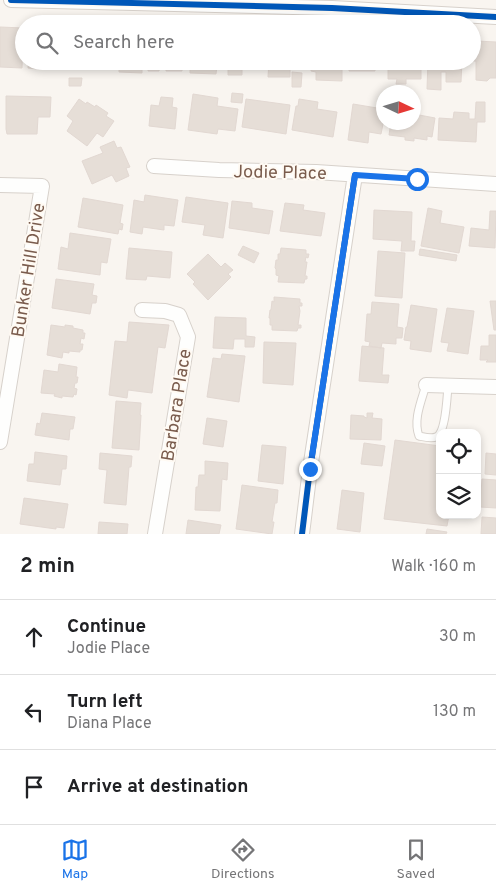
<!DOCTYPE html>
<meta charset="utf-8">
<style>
:root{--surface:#fff;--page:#f2f2f2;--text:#202124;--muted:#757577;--line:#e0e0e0;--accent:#1a73e8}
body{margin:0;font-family:Overpass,sans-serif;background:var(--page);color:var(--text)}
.controls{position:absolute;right:15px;bottom:15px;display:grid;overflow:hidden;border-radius:10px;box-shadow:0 2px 8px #0003}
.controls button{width:45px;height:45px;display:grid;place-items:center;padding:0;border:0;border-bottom:1px solid var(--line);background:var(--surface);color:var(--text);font:25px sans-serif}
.compass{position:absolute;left:376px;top:85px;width:45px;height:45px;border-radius:50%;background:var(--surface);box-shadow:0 2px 8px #0003;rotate:94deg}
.stop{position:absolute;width:15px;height:15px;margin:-11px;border:4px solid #1a73e8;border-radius:50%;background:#fff}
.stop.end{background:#1a73e8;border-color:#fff;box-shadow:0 1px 5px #0008}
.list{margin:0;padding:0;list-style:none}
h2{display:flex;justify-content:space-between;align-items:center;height:65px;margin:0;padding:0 20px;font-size:21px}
h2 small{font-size:16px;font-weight:400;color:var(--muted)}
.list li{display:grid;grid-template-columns:32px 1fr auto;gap:15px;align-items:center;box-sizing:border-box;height:75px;padding:0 20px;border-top:1px solid var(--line)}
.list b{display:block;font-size:19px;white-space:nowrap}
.list p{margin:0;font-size:16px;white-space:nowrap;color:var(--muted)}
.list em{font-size:16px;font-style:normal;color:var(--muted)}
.icon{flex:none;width:28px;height:28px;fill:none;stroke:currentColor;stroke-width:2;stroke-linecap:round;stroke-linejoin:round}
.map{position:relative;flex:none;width:496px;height:534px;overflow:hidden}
.search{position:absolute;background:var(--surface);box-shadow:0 2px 8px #0003;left:15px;right:15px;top:15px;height:55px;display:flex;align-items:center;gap:12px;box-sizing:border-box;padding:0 18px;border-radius:28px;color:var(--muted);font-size:19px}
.sheet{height:290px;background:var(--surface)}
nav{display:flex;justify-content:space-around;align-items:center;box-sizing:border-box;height:70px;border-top:1px solid var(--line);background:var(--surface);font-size:14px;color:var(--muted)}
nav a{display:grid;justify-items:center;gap:2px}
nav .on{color:var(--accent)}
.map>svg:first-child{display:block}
.building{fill:#e6ded7;stroke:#e2d8d2}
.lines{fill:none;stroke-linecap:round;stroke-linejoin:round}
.lane-casing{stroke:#d7d1cb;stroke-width:9}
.street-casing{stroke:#d7d1cb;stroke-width:16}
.lane{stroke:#fefefd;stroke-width:7}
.street{stroke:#fefefd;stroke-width:14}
.cycleway-casing{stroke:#fffaf3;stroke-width:9}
.cycleway{stroke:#0057b8;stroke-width:6}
.route{stroke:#1a73e8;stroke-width:6}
.labels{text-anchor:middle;stroke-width:4;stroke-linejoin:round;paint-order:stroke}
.street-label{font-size:18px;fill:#7a5c4d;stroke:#fffaf3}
</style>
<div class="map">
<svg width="496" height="534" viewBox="0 0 496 534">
<rect width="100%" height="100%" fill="#f9f5f0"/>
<path class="building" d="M 0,27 L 23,28 L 22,68 L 0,67 Z
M 477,41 L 496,42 L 496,78 L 490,78 L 487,81 L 476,80 L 476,61 L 472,61 L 472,44 L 477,44 Z
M 28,61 L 39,61 L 39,69 L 28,68 Z
M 46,61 L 62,61 L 62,69 L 46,69 Z
M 69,61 L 97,61 L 97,69 L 80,69 L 82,67 L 69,67 Z
M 119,61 L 142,61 L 142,73 L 119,72 Z
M 149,61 L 182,61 L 182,71 L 166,71 L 166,62 L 160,62 L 159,71 L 148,71 Z
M 190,61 L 222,61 L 222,66 L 217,66 L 216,74 L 190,73 Z
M 228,61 L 262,61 L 262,67 L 242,66 L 242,75 L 228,75 Z
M 269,61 L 300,61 L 300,69 L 290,69 L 290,77 L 268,77 Z
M 312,61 L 342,61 L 342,81 L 316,80 L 316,72 L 311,71 Z
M 349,61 L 375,61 L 375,71 L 349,71 Z
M 388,61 L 421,61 L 421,79 L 406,79 L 406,84 L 396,84 L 397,79 L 388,79 Z
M 428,61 L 462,61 L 461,82 L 446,82 L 446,72 L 441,72 L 441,90 L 427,89 Z
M 292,72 L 302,73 L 301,87 L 292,87 Z
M 69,78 L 82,78 L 81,86 L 69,86 Z
M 232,93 L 243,94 L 242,103 L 231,102 Z
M 193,94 L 218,98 L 217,106 L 238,109 L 235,131 L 218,129 L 217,134 L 188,130 Z
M 6,96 L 51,97 L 50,117 L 38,117 L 37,134 L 7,134 L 6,129 Z
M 161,97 L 173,98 L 172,107 L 177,108 L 175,129 L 149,126 L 151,105 L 159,106 Z
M 79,99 L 86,104 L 87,102 L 95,107 L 96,105 L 108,113 L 106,116 L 114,121 L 103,137 L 97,133 L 87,146 L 67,131 L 73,121 L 67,116 Z
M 246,99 L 290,105 L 286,134 L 242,127 Z
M 299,99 L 318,102 L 317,109 L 337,112 L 333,137 L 292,130 L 296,106 L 298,106 Z
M 476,102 L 485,102 L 485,122 L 477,122 L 476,142 L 438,140 L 439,118 L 453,119 L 454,112 L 469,113 L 469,119 L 475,119 Z
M 353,104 L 383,109 L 382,114 L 384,115 L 384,119 L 381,134 L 369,132 L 368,143 L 348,140 Z
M 414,114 L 435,118 L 432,137 L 427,136 L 427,140 L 414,138 L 414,141 L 405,140 L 405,137 L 389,135 L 391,122 L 414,122 Z
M 114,141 L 117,148 L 121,147 L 130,167 L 126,168 L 129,176 L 116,182 L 112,175 L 92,184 L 82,161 L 103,153 L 100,147 Z
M 145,195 L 178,200 L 174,226 L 164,225 L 164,230 L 143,227 L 142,234 L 130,232 L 134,200 L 144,202 Z
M 186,197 L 228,203 L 223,238 L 203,235 L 205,225 L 182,222 Z
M 83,198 L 123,205 L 120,223 L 123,224 L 122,230 L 119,229 L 118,234 L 78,227 Z
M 232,201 L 252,203 L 252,208 L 273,211 L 269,234 L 229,228 Z
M 285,203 L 304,205 L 303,210 L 325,213 L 321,236 L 280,231 Z
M 428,208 L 442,211 L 440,223 L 464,227 L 459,253 L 421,246 Z
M 374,210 L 412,212 L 411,241 L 415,241 L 414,251 L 401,251 L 402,241 L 373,239 Z
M 490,211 L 496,211 L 495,248 L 469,246 L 471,228 L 489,230 Z
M 70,233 L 111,239 L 107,263 L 101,262 L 100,275 L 58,269 L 61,247 L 68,249 Z
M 243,246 L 259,253 L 254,263 L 238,255 Z
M 129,248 L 172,252 L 170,278 L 147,276 L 146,280 L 126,279 Z
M 281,248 L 306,250 L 306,254 L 309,254 L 308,258 L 306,257 L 305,262 L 307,262 L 305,276 L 307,276 L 307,279 L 305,279 L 304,283 L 278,282 L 279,276 L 276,275 L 276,269 L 275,268 L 276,260 L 278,260 L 278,254 L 280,254 Z
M 420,249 L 457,255 L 456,261 L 419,255 Z
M 378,251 L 405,253 L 402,298 L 375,296 Z
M 208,254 L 221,267 L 225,263 L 233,270 L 228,274 L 231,277 L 208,300 L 193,284 L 195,282 L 187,274 Z
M 56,279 L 94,284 L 92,295 L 97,296 L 96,303 L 92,303 L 90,314 L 52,308 Z
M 274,297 L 300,299 L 300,303 L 302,303 L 302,306 L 299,306 L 300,311 L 298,325 L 301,325 L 301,328 L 298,328 L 297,331 L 272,330 L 272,325 L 270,325 L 270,318 L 269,318 L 270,310 L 271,310 L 272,301 L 274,302 Z
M 490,301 L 496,301 L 496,330 L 494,330 Z
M 372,302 L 399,304 L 397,327 L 403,328 L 402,338 L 396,338 L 396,344 L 382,343 L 381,348 L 369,346 L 370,342 L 365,341 L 367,314 L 371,314 Z
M 411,305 L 437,309 L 431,352 L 410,349 L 411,341 L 404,340 L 406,327 L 407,327 Z
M 447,308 L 474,311 L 468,354 L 447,351 L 449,343 L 441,342 Z
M 215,317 L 246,318 L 246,336 L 255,337 L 254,347 L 245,347 L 245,339 L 234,339 L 233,349 L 213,348 Z
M 129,322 L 169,325 L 165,348 L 158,347 L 152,393 L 128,390 L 127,398 L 109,395 L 115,341 L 127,342 Z
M 51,325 L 65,327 L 65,325 L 73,326 L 73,328 L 83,330 L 83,333 L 85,333 L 84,339 L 81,338 L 80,344 L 83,344 L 82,350 L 80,350 L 80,352 L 69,351 L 69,353 L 63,352 L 62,358 L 47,355 Z
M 489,335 L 496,335 L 496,362 L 486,362 L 488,360 L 480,360 L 481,346 L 489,346 Z
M 264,342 L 296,343 L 293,385 L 263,383 Z
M 362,346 L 384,348 L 382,375 L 389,375 L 388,383 L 359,381 Z
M 222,354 L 245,356 L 239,402 L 207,397 L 213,358 L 221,359 Z
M 59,364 L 77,367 L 76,377 L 78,377 L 77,383 L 75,383 L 74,388 L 77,389 L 76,395 L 74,394 L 73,397 L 62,396 L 62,398 L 54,396 L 55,394 L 41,393 L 44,370 L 58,372 Z
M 116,401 L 141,403 L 140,415 L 141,415 L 139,450 L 112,448 Z
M 42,413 L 75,417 L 73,429 L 70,429 L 69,440 L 35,435 L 37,423 L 40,424 Z
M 367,413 L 373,413 L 372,418 L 382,419 L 381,440 L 350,439 L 351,415 L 364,416 L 364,417 L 367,418 Z
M 207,418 L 227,421 L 223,447 L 203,444 Z
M 395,440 L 440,446 L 440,515 L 449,515 L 447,526 L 384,519 Z
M 364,443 L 385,446 L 382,466 L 361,464 Z
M 262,445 L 286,447 L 283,484 L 258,481 Z
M 35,452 L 67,456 L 66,469 L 62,469 L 60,485 L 27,481 L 29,464 L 34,464 Z
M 100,453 L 132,456 L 131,467 L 129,467 L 126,505 L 104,503 L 107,470 L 99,469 Z
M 486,453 L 496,454 L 496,475 L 485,474 Z
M 205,461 L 228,463 L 227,480 L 222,479 L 220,511 L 195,510 L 196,487 L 198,487 L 199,475 L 205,475 Z
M 482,479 L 496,480 L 496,508 L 480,507 Z
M 242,485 L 278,490 L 277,503 L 275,503 L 272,522 L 274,522 L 272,534 L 236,529 Z
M 342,490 L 364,493 L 360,532 L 337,529 Z
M 24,498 L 68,504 L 64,528 L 56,527 L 56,529 L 20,524 Z
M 482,517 L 496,518 L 496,534 L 481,534 Z
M 188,520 L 221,525 L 219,534 L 186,534 Z
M 99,522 L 128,524 L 127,534 L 98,534 Z
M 427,529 L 447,532 L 446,534 L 426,534 Z"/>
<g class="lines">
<g class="lane-casing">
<path id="lane" d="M 426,385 C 421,402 413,420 419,436 C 424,437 431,439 436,437 C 446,433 447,396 448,386"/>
</g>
<g class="street-casing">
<path id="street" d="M 11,0 L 332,8 L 496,17
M 154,166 L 219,170 L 316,172 L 496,184
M 0,185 L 42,186 L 0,442
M 142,310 L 165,311 L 179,315 L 188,337 L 155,534
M 426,385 L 496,387
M 302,534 L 310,469 L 355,175"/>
</g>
<use href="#lane" class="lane"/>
<use href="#street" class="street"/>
<g class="cycleway-casing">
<path id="cycleway" d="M 11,0 L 332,8 L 496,17
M 302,534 L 310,469 L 355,175"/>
</g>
<use href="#cycleway" class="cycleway"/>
</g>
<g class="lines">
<path class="route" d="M 310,469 L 355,175 L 417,179"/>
</g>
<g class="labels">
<g class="street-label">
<text transform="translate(280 172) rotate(1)" y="6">Jodie Place</text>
<text transform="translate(28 270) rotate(-81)" y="6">Bunker Hill Drive</text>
<text transform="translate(176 405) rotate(-81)" y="6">Barbara Place</text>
</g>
</g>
</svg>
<div class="controls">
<button><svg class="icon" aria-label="locate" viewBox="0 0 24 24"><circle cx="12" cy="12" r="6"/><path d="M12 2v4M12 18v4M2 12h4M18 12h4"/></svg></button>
<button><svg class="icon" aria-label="layers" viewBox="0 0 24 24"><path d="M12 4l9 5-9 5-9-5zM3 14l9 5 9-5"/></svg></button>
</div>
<svg class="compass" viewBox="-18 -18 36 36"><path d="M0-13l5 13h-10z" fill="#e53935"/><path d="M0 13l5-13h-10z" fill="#757577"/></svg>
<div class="stop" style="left:417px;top:179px"></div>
<div class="stop end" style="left:310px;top:469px"></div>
<div class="search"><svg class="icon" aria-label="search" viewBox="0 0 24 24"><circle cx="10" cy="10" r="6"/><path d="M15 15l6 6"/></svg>Search here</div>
</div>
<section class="sheet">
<h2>2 min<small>Walk · 160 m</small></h2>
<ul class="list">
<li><svg class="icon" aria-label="ahead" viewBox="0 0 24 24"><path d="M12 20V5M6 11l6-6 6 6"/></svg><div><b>Continue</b><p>Jodie Place</p></div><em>30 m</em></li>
<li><svg class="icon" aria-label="left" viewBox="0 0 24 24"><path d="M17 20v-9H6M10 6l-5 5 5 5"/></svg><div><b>Turn left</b><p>Diana Place</p></div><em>130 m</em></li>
<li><svg class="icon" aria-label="arrive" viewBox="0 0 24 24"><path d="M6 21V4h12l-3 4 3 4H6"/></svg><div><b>Arrive at destination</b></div></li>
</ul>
</section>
<nav>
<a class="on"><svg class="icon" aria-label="map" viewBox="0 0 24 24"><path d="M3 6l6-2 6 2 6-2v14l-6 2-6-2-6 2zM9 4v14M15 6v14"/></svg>Map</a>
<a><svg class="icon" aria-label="directions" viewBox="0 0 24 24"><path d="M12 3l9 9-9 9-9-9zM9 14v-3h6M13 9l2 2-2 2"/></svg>Directions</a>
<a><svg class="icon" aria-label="saved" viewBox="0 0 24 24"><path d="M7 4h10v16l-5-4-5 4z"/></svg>Saved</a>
</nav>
